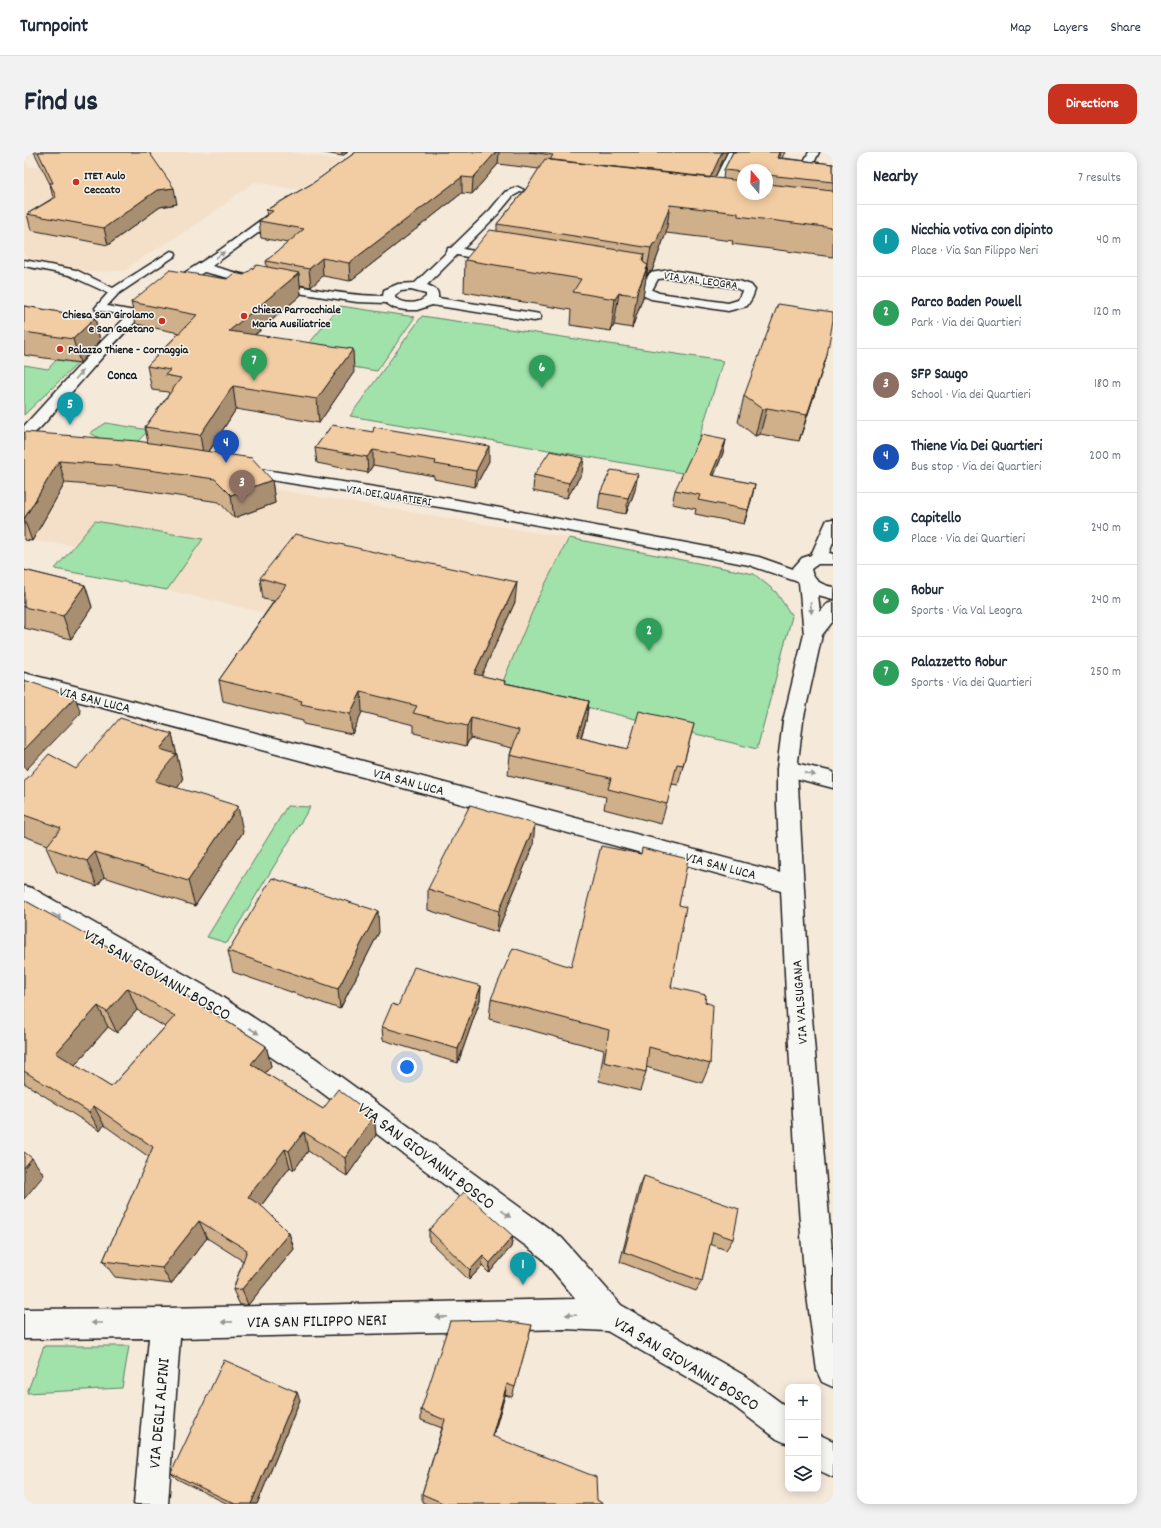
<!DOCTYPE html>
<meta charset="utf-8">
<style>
:root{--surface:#fff;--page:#f2f2f3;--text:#1f2937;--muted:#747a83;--line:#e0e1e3;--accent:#c8321e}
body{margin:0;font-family:Dekko,sans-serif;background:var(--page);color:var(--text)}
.controls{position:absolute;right:12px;bottom:12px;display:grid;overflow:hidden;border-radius:8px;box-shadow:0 2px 10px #0003}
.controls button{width:36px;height:36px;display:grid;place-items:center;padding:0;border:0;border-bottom:1px solid var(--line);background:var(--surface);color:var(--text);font:20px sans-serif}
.compass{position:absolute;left:713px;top:12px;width:36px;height:36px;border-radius:50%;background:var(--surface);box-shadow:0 2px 10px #0003;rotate:341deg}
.you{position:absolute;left:383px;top:915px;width:14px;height:14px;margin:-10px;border:3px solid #fff;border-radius:50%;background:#1a73e8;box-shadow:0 0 0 6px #1a73e833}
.badge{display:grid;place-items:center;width:26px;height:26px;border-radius:50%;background:var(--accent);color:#fff;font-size:13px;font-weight:700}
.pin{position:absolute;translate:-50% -33px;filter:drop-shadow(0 1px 2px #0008)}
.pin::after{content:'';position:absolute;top:21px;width:14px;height:12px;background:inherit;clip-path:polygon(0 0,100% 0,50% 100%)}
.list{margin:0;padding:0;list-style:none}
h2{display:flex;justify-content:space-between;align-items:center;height:52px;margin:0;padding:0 16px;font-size:17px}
h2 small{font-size:13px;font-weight:400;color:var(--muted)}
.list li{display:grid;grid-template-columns:26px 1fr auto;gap:12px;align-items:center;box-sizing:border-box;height:72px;padding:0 16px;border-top:1px solid var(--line)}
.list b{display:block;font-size:15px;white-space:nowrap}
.list p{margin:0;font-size:13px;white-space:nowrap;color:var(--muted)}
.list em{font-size:13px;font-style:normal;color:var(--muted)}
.icon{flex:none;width:22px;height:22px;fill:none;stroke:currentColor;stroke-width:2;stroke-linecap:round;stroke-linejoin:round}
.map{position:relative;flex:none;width:809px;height:1352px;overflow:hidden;border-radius:12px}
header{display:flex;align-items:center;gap:24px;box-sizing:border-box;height:56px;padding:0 20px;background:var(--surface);border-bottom:1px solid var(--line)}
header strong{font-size:19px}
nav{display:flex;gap:22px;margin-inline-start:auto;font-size:14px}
.intro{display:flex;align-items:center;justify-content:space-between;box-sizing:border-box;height:96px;padding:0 24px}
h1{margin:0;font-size:28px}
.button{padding:10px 18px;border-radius:12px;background:var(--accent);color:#fff;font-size:14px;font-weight:700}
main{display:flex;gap:24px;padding:0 24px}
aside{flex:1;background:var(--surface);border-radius:12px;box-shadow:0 2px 10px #0003}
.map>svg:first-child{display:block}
.built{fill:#f4e0c9}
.green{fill:#a1e1aa;stroke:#5e7e63}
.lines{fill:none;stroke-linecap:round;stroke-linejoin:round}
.lane-casing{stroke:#1c1c1c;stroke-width:3}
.street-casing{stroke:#1c1c1c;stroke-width:3}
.secondary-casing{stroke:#1c1c1c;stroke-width:3}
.lane{fill:#f6f6f2;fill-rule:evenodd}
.street{fill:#f6f6f2;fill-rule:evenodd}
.secondary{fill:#f6f6f2;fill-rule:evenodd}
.wall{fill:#d0af8b;stroke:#1c1c1c;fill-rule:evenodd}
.shaded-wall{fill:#a98f71;stroke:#1c1c1c}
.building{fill:#f2cca2;stroke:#1c1c1c;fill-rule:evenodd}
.oneway{fill:#949492}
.poi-dot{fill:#c8321e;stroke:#f6f6f2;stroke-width:1.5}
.labels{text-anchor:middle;stroke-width:3;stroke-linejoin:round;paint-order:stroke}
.far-poi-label{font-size:12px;font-weight:bold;fill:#1c1c1c;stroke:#f6f6f2;text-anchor:start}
.far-street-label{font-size:12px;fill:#1c1c1c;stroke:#f6f6f2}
.far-neighbourhood-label{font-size:13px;font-weight:bold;fill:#1c1c1c;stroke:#f6f6f2}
.street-label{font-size:14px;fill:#1c1c1c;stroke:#f6f6f2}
.near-street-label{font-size:17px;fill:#1c1c1c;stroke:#f6f6f2}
</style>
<header>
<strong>Turnpoint</strong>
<nav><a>Map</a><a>Layers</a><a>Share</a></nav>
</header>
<div class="intro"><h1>Find us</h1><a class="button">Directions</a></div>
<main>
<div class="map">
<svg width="809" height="1352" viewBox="0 0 809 1352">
<rect width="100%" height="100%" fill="#f5e9da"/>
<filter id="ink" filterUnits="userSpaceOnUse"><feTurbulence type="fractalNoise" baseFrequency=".025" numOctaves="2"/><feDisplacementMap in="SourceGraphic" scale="8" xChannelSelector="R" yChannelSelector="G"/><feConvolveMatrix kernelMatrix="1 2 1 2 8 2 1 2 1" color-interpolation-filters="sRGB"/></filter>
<g filter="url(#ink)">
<path class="built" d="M 121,0 L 266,0 L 318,8 L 279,36 L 268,37 L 231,30 L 163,79 L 119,105 L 101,119 L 65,120 L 4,106 L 0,103 L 0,6 L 5,15 Z
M 0,314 L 248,337 L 545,386 L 514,446 L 477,534 L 254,464 L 143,438 L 179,387 L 71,369 L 50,393 L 0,388 Z"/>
<path class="green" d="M 316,154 L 391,165 L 353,219 L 273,206 Z
M 398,164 L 699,209 L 664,322 L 326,264 Z
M 32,208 L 54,211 L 0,263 L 0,213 L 24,217 Z
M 82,271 L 125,278 L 112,291 L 79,288 L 66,281 Z
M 71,369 L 179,387 L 143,438 L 31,417 Z
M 545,386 L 730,422 L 752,440 L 768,464 L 733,597 L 477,534 L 514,446 Z
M 263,654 L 286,655 L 203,791 L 183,785 Z
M 20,1194 L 105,1194 L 98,1236 L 3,1241 Z"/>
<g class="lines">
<g class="lane-casing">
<path id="lane" d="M 147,99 L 151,100 L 152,102 L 151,104 L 94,142 L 83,154 L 116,160 L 117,162 L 112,165 L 72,158 L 71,156 L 84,141 L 45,123 L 0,114 L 0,108 L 52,118 L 89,136 Z"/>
</g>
<g class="street-casing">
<path id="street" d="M 704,0 L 714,0 L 713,2 L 779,11 L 785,0 L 795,0 L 788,15 L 783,18 L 711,8 L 692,49 L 686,52 L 682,51 L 680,49 Z
M 494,35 L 500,38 L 489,44 L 474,62 L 439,97 L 479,104 L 481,107 L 479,110 L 475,111 L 433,103 L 403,133 C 411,136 415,138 414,146 L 510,161 L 515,162 L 517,165 L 515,168 L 510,169 L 408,153 L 393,158 L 381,158 L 370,156 L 362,151 L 333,150 L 254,138 L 180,120 C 161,132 142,143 125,157 C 92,186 65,222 35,254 C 27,263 12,284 0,287 L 0,274 L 78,189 L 115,152 L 131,140 L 196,98 L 256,54 L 264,54 L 266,56 L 234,81 L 188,114 C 224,125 260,132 297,138 C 317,141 338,144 359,144 L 360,138 L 374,132 L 391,131 L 423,100 L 424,96 L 427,96 L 466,58 L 481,40 ZM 387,138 L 402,142 L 402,145 C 393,153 381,152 371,146 L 371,143 L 377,139 Z
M 646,118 L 715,129 L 727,133 L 731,138 L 728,146 L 723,154 L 704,159 L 627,147 L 616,142 L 615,139 L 618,133 L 588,128 L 586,125 L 588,122 L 592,121 L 623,126 L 626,121 ZM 646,126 L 712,136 L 718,139 L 714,148 L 704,151 L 635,141 L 628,138 L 634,127 Z
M 215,314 L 428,347 L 694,397 L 735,405 L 786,423 L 789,427 L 786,431 L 780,432 L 725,413 L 694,407 L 428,357 L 209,322 L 207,319 L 209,316 Z
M 0,521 L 313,602 L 768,724 L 776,726 L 779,733 L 776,740 L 768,742 L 313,618 L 0,535 Z
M 763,609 L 809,620 L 809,636 L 756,622 L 753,617 L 756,612 Z
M 0,734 L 8,736 L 181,834 L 291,906 L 538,1086 L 597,1153 L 721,1224 L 764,1256 L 764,1292 L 753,1287 L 699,1246 L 583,1179 L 541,1177 L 156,1186 L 144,1352 L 110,1352 L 125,1186 L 0,1187 L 0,1157 L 142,1156 L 552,1147 L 518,1106 L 273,922 L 163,850 L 0,754 Z
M 794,1282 L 809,1289 L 809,1325 L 794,1318 Z"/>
</g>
<g class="secondary-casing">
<path id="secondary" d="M 809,367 L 809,391 L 805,401 L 809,402 L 809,412 L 794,412 L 787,417 C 789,429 798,433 809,435 L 809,447 L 794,443 L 796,460 L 803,452 L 809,450 L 809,469 L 798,483 L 779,569 L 773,617 L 786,842 L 809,1112 L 809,1235 L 798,1230 L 793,1219 L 780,1121 L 773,1031 L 762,842 L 753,653 L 753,617 L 759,569 L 780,482 L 775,431 L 770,422 L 769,416 L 778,406 L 787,403 L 801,372 L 803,368 Z"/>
</g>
<use href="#lane" class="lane"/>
<use href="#street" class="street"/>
<use href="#secondary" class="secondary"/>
</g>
<path class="wall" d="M 10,0 L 125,0 L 153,52 L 136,55 L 84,93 L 7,78 L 3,62 L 29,46 L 26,32 Z
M 295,0 L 324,0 L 318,4 Z
M 332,0 L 703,0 L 690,26 L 699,27 L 700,18 L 709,0 L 761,0 L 758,6 L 809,12 L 809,105 L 708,92 L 709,89 L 642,81 L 628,119 L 625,120 L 622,124 L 619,145 L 608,176 L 590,173 L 587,179 L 546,173 L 547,158 L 440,140 L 441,108 L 473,80 L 473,72 L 502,37 L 515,17 L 474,12 L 448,42 L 438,41 L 326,129 L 299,124 L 287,135 L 276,133 L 277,143 L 231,183 L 330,220 L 295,271 L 212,257 L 185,300 L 248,328 L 251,351 L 210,366 L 195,350 L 93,335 L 41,331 L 8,389 L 0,388 L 0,282 L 124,291 L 121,275 L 145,242 L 144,240 L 128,238 L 123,214 L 155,181 L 112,172 L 107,150 L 203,127 L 220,123 L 243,115 L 242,109 L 264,91 L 237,86 L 235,69 L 243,64 L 242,58 L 289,31 ZM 719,18 L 743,18 L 743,42 L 719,42 Z
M 0,154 L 71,166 L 76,189 L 56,211 L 0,203 Z
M 795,229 L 775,289 L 736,282 L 731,284 L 714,270 L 720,244 Z
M 308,273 L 465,309 L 451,335 L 410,327 L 410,324 L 349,313 L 344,321 L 293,311 L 291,296 Z
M 702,288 L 699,301 L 690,324 L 731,332 L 720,372 L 671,362 L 672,357 L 648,352 L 651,338 Z
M 558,321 L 543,346 L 509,339 L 510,323 Z
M 611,338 L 602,362 L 574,357 L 576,341 Z
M 0,418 L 61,433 L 68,455 L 47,487 L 0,476 Z
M 236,426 L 491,450 L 457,524 L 481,529 L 481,531 L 565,549 L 562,569 L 557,586 L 604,597 L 670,572 L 654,633 L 648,632 L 637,672 L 580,657 L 582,645 L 484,623 L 486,603 L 488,596 L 446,586 L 442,594 L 390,581 L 390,573 L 338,560 L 328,582 L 279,572 L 279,569 L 199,549 L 195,528 L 250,449 L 239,447 Z
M 148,582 L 154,608 L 154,609 L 159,628 L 153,636 L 219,680 L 171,754 L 80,725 L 73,734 L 33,720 L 22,695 L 24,693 L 0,684 L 0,630 L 52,617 Z
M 509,694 L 473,780 L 404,758 L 404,737 Z
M 0,748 L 170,849 L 242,894 L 247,914 L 241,921 L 299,957 L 350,964 L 352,983 L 323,1024 L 284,999 L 270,1018 L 266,1015 L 237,1054 L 265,1081 L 270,1097 L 224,1153 L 216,1153 L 209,1138 L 219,1109 L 183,1086 L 147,1132 L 91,1125 L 79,1109 L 125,1005 L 80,973 L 76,979 L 0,931 ZM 113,858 L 141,875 L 87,935 L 51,913 L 84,875 L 93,881 Z
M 655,753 L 647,835 L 681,850 L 686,912 L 678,931 L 622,915 L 622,920 L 616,939 L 575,929 L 580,898 L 465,867 L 467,847 L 547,815 Z
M 355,780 L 316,857 L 209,820 L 204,799 Z
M 457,834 L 456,848 L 434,911 L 359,888 L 358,875 L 374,854 Z
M 620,1024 L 709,1087 L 702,1098 L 686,1092 L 678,1129 L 672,1139 L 596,1110 L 615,1036 Z
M 405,1078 L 489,1084 L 487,1095 L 465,1121 L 458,1114 L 445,1128 L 405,1089 Z
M 508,1173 L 488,1245 L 481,1243 L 469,1285 L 579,1352 L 403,1352 L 398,1350 L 398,1342 L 418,1276 L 397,1268 L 397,1258 Z
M 276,1248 L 233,1352 L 204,1352 L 153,1327 L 147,1321 Z"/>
<path class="shaded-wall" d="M 318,0 L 324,0 L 318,4 Z
M 472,0 L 475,0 L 474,12 L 448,42 L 449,26 Z
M 698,0 L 703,0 L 682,43 L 685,27 Z
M 755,0 L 757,0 L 754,15 L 753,6 Z
M 438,25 L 438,41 L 326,129 L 325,111 Z
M 150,36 L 153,52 L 136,55 L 84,93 L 80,76 L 133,38 Z
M 646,53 L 642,81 L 628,119 L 625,120 L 622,124 L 627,96 Z
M 620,102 L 616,134 L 624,113 L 619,145 L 608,176 L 618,108 Z
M 298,106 L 299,124 L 287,135 L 285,117 Z
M 275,121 L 277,143 L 208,202 L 205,179 Z
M 595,141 L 590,173 L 587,179 L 591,147 Z
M 71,166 L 76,189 L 56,211 L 49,187 Z
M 329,197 L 330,220 L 295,271 L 293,247 Z
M 803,203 L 795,229 L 775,289 L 783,263 Z
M 209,234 L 212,257 L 180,307 L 176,283 Z
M 743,256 L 736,282 L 731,284 L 738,257 Z
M 702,288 L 699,301 L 684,337 L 687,323 Z
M 465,294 L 465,309 L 451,335 L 452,319 Z
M 349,298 L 349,313 L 344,321 L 343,305 Z
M 560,306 L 558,321 L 543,346 L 545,331 Z
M 35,309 L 41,331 L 8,389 L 0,367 Z
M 614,322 L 611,338 L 602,362 L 604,346 Z
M 248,328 L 251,351 L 210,366 L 207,343 Z
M 731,332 L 728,346 L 720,372 L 724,358 Z
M 493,430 L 491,450 L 449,542 L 450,522 Z
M 61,433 L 68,455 L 47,487 L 39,464 Z
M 337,540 L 338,560 L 328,582 L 326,562 Z
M 51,545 L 57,561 L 2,618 L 0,612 L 0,598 Z
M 565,549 L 562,569 L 550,605 L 553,585 Z
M 447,566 L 446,586 L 442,594 L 443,574 Z
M 148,582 L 154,608 L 154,609 L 159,628 L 139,655 L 131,629 L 136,597 Z
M 214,654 L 219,680 L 171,754 L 164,729 Z
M 511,672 L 509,694 L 473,780 L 475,759 Z
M 71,700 L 80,725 L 73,734 L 63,709 Z
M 354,759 L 355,780 L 316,857 L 314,837 Z
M 457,834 L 456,848 L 434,911 L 434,897 Z
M 104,836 L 113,858 L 93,881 L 83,860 Z
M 74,854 L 84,875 L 43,922 L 32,901 Z
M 242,894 L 247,914 L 232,932 L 227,912 Z
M 70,954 L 80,973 L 76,979 L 65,960 Z
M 350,964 L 352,983 L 323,1024 L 321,1006 Z
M 280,980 L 284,999 L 270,1018 L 265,999 Z
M 261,997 L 266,1015 L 230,1063 L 224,1045 Z
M 8,1006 L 20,1023 L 0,1047 L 0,1016 Z
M 175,1069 L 183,1086 L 147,1132 L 138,1116 Z
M 265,1081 L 270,1097 L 224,1153 L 218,1137 Z
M 489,1084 L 487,1095 L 465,1121 L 466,1111 Z
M 459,1104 L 458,1114 L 445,1128 L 446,1118 Z
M 483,1232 L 481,1243 L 466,1294 L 468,1284 Z
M 273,1240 L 276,1248 L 233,1352 L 227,1352 Z"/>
<path class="building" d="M 14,0 L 125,0 L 150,36 L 133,38 L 80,76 L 3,62 L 32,45 L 26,31 L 29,31 Z
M 332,0 L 472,0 L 449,26 L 438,25 L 325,111 L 298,106 L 285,117 L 242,109 L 280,77 L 235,69 L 249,59 L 242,58 L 246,56 L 289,31 Z
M 505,0 L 698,0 L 686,26 L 526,8 L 529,3 Z
M 709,0 L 755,0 L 753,6 L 809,12 L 809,30 L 743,23 L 743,18 L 719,18 L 719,20 L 700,18 Z
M 521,7 L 719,29 L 719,42 L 743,42 L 743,32 L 809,39 L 809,76 L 714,64 L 714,61 L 646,53 L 632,91 L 629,92 L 627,96 L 473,72 L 502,37 Z
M 466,78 L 620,102 L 618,108 L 620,111 L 624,113 L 612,143 L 595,141 L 591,147 L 549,140 L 557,127 L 441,108 Z
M 233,113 L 275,121 L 205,179 L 329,197 L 293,247 L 209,234 L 176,283 L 121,275 L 157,226 L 141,223 L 146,218 L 123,214 L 173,163 L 107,150 L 146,118 L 203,127 L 210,121 L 220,123 Z
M 754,152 L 809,160 L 809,168 L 803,203 L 783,263 L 743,256 L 738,257 L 720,244 Z
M 0,154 L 71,166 L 49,187 L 0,180 Z
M 308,273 L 349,280 L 350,275 L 465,294 L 452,319 L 411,312 L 412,309 L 349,298 L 343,305 L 291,296 Z
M 1,280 L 113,289 L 228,306 L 248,328 L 207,343 L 191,327 L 87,313 L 35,309 L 0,367 L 0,282 Z
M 677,283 L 702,288 L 687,323 L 731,332 L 724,358 L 674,348 L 676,343 L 651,338 Z
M 526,299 L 560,306 L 545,331 L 510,323 Z
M 587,318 L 614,322 L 604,346 L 576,341 Z
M 271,382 L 364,403 L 493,430 L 450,522 L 481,529 L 480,531 L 565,549 L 553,585 L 604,597 L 615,559 L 670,572 L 659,613 L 653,612 L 643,652 L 584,637 L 587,626 L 486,603 L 495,578 L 447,566 L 443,574 L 389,561 L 393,554 L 337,540 L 326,562 L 277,552 L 278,549 L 195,528 L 262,433 L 236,426 Z
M 0,418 L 61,433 L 39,464 L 0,455 Z
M 0,528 L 51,545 L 0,598 Z
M 96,566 L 148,582 L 136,597 L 152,602 L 131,629 L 214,654 L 164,729 L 71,700 L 63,709 L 22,695 L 37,676 L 0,663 L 0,630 L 25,602 L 52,617 Z
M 446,653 L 511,672 L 475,759 L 404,737 Z
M 577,694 L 617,702 L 618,696 L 664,707 L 655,753 L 662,755 L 647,835 L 682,843 L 681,850 L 689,853 L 686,912 L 625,895 L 622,920 L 580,910 L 585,878 L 467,847 L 489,796 L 547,815 Z
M 248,726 L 354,759 L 314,837 L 204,799 Z
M 0,748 L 130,820 L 170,849 L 242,894 L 227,912 L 299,957 L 314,937 L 350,964 L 321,1006 L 280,980 L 265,999 L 261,997 L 224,1045 L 240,1056 L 265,1081 L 218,1137 L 209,1138 L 223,1098 L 175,1069 L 138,1116 L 79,1109 L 129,995 L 70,954 L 65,960 L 0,919 ZM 104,836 L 151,864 L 87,935 L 32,901 L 74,854 L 83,860 Z
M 390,815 L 457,834 L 434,897 L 358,875 L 368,852 L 374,854 Z
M 0,1000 L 8,1006 L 0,1016 Z
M 620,1024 L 715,1057 L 709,1087 L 689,1080 L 678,1129 L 600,1100 Z
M 440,1040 L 489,1084 L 466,1111 L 459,1104 L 446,1118 L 405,1078 Z
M 473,1168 L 508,1173 L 491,1235 L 483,1232 L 468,1284 L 572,1325 L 573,1348 L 579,1352 L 421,1352 L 398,1342 L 421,1268 L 397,1258 L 426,1169 Z
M 200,1208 L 273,1240 L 227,1352 L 211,1352 L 147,1321 Z"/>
<defs><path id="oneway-solid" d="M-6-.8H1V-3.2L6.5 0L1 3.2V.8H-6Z"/></defs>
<g class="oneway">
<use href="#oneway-solid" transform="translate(196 103) rotate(-34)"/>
<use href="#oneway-solid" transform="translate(55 223) rotate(-49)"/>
<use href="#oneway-solid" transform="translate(787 456) rotate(84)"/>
<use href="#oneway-solid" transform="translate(786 622) rotate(13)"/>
<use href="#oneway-solid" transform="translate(33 764) rotate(29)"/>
<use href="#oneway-solid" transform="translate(230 879) rotate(33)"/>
<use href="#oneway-solid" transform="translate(482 1062) rotate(37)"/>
<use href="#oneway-solid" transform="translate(547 1163) rotate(-178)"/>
<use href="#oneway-solid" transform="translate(417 1165) rotate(179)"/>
<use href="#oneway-solid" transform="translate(203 1170) rotate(179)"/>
<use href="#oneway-solid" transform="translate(73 1171) rotate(180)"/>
</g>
</g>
<g class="poi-dot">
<circle cx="52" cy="30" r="4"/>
<circle cx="220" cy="164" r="4"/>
<circle cx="138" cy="169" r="4"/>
<circle cx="36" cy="197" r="4"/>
</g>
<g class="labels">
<g class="far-poi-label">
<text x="60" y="27">ITET Aulo<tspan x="60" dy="14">Ceccato</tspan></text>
<text x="228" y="161">Chiesa Parrocchiale<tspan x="228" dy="14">Maria Ausiliatrice</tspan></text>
<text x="130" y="166" text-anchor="end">Chiesa San Girolamo<tspan x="130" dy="14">e San Gaetano</tspan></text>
<text x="44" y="201">Palazzo Thiene - Cornaggia</text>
</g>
<g class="far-street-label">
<text transform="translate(677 128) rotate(8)" y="4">VIA VAL LEOGRA</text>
<text transform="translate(365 343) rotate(9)" y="4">VIA DEI QUARTIERI</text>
</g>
<g class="far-neighbourhood-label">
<text x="98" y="227">Conca</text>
</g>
<g class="street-label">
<text transform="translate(71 547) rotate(14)" y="5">VIA SAN LUCA</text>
<text transform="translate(385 629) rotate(15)" y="5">VIA SAN LUCA</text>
<text transform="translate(697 713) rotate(15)" y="5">VIA SAN LUCA</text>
<text transform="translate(775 850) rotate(-94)" y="5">VIA VALSUGANA</text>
</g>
<g class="near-street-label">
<text transform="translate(134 822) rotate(30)" y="6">VIA SAN GIOVANNI BOSCO</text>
<text transform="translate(403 1003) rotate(37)" y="6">VIA SAN GIOVANNI BOSCO</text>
<text transform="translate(293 1168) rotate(-1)" y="6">VIA SAN FILIPPO NERI</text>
<text transform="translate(663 1211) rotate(31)" y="6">VIA SAN GIOVANNI BOSCO</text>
<text transform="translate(134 1261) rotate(-85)" y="6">VIA DEGLI ALPINI</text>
</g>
</g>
</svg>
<div class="controls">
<button>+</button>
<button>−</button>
<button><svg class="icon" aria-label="layers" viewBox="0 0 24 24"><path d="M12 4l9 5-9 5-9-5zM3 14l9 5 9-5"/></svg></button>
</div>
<svg class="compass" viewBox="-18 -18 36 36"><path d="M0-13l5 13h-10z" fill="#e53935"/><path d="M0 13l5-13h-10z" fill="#747a83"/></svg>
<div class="you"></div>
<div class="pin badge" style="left:499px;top:1133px;background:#0f9aa8">1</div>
<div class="pin badge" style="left:625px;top:499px;background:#2e9e5b">2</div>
<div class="pin badge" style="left:218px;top:351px;background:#8d6e63">3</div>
<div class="pin badge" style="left:202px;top:311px;background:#1a4fb4">4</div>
<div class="pin badge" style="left:46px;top:273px;background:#0f9aa8">5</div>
<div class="pin badge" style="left:518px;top:236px;background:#2e9e5b">6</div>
<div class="pin badge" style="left:230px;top:229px;background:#2e9e5b">7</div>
</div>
<aside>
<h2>Nearby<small>7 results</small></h2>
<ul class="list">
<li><span class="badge" style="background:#0f9aa8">1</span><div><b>Nicchia votiva con dipinto</b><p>Place · Via San Filippo Neri</p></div><em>40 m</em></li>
<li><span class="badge" style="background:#2e9e5b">2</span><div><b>Parco Baden Powell</b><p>Park · Via dei Quartieri</p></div><em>120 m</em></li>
<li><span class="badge" style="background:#8d6e63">3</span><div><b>SFP Saugo</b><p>School · Via dei Quartieri</p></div><em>180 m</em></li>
<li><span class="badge" style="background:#1a4fb4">4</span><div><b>Thiene Via Dei Quartieri</b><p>Bus stop · Via dei Quartieri</p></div><em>200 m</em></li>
<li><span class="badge" style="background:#0f9aa8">5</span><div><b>Capitello</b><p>Place · Via dei Quartieri</p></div><em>240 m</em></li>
<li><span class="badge" style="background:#2e9e5b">6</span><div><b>Robur</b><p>Sports · Via Val Leogra</p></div><em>240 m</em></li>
<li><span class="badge" style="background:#2e9e5b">7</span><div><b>Palazzetto Robur</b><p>Sports · Via dei Quartieri</p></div><em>250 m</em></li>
</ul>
</aside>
</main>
